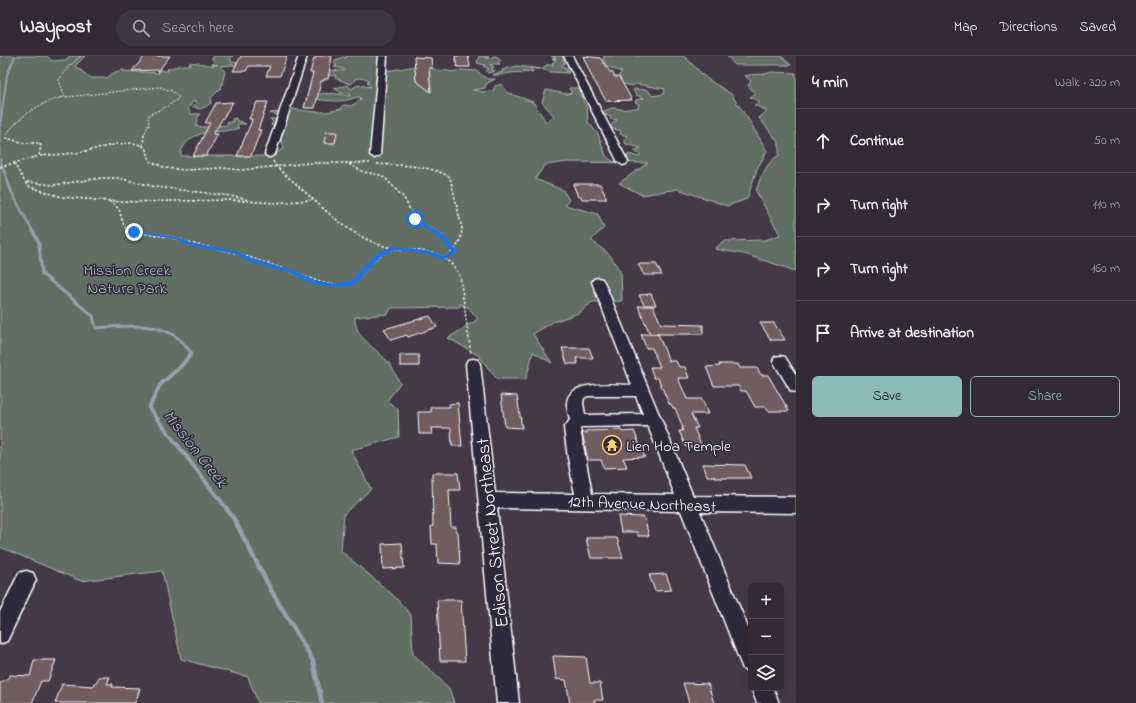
<!DOCTYPE html>
<meta charset="utf-8">
<style>
:root{--surface:#322b35;--page:#3d3741;--text:#f1f3f6;--muted:#a8a7ad;--line:#4d4750;--accent:#8bbbb9}
body{margin:0;font-family:"Indie Flower",sans-serif;background:var(--page);color:var(--text)}
.controls{position:absolute;right:12px;bottom:12px;display:grid;overflow:hidden;border-radius:6px;box-shadow:0 4px 16px #0002}
.controls button{width:36px;height:36px;display:grid;place-items:center;padding:0;border:0;border-bottom:1px solid var(--line);background:var(--surface);color:var(--text);font:20px sans-serif}
.stop{position:absolute;width:12px;height:12px;margin:-9px;border:3px solid #1a73e8;border-radius:50%;background:#fff}
.stop.end{background:#1a73e8;border-color:#fff;box-shadow:0 1px 4px #0008}
.list{margin:0;padding:0;list-style:none}
h2{display:flex;justify-content:space-between;align-items:center;height:52px;margin:0;padding:0 16px;font-size:17px}
h2 small{font-size:13px;font-weight:400;color:var(--muted)}
.list li{display:grid;grid-template-columns:26px 1fr auto;gap:12px;align-items:center;box-sizing:border-box;height:64px;padding:0 16px;border-top:1px solid var(--line)}
.list b{display:block;font-size:15px;white-space:nowrap}
.list em{font-size:13px;font-style:normal;color:var(--muted)}
.actions{display:flex;gap:8px;padding:12px 16px}
.actions a{flex:1;padding:9px 0;border:1px solid var(--accent);border-radius:6px;text-align:center;font-size:14px;color:var(--accent)}
.actions .main{background:var(--accent);color:#111}
.icon{flex:none;width:22px;height:22px;fill:none;stroke:currentColor;stroke-width:2;stroke-linecap:round;stroke-linejoin:round}
.map{position:relative;flex:none;width:796px;height:647px;overflow:hidden}
header{display:flex;align-items:center;gap:24px;box-sizing:border-box;height:56px;padding:0 20px;background:var(--surface);border-bottom:1px solid var(--line)}
header strong{font-size:19px}
nav{display:flex;gap:22px;margin-inline-start:auto;font-size:14px}
.search{width:280px;height:36px;background:var(--page);display:flex;align-items:center;gap:10px;box-sizing:border-box;padding:0 14px;border-radius:22px;color:var(--muted);font-size:15px}
main{display:flex}
aside{flex:1;background:var(--surface)}
.map>svg:first-child{display:block}
.green{fill:#606e63;stroke:#b0b6b1}
.lines{fill:none;stroke-linecap:round;stroke-linejoin:round}
.stream-far4{stroke:#98a0b0;stroke-width:2}
.stream-far3{stroke:#98a0b0;stroke-width:2.5}
.stream-far2{stroke:#98a0b0;stroke-width:3}
.stream-far1{stroke:#98a0b0;stroke-width:4}
.stream{stroke:#98a0b0;stroke-width:4.5}
.building{fill:#715c5f;stroke:#fff}
.minor-casing{stroke:#fff;stroke-width:3}
.path-far1{stroke:#fff;stroke-width:1;stroke-dasharray:2 1.5;stroke-linecap:butt}
.path{stroke:#fff;stroke-width:1.5;stroke-dasharray:2.5 2;stroke-linecap:butt}
.minor{fill:#2f2a3d;fill-rule:evenodd}
.route{fill:#1a73e8}
.labels{text-anchor:middle;stroke-width:3;stroke-linejoin:round;paint-order:stroke}
.park-label{font-size:16px;fill:#b0b6b1;stroke:#2f2a3d}
.poi-label{font-size:16px;fill:#fff;stroke:#2f2a3d;text-anchor:start}
.street-label{font-size:16px;fill:#fff;stroke:#2f2a3d}
.water-label{font-size:17px;font-style:italic;fill:#b2b7c4;stroke:#2f2a3d}
.near-street-label{font-size:19px;fill:#fff;stroke:#2f2a3d}
</style>
<header>
<strong>Waypost</strong>
<div class="search"><svg class="icon" aria-label="search" viewBox="0 0 24 24"><circle cx="10" cy="10" r="6"/><path d="M15 15l6 6"/></svg>Search here</div>
<nav><a>Map</a><a>Directions</a><a>Saved</a></nav>
</header>
<main>
<div class="map">
<svg width="796" height="647" viewBox="0 0 796 647">
<rect width="100%" height="100%" fill="#433947"/>
<filter id="ink" filterUnits="userSpaceOnUse"><feTurbulence type="fractalNoise" baseFrequency=".025" numOctaves="2"/><feDisplacementMap in="SourceGraphic" scale="8" xChannelSelector="R" yChannelSelector="G"/><feConvolveMatrix kernelMatrix="1 2 1 2 8 2 1 2 1" color-interpolation-filters="sRGB"/></filter>
<g filter="url(#ink)">
<path class="green" d="M 0,0 L 47,0 L 52,5 L 66,4 L 69,0 L 85,0 L 75,10 L 91,22 L 107,22 C 112,17 116,15 124,14 L 123,15 L 159,17 L 158,15 L 164,14 L 163,15 L 168,15 L 167,13 C 174,11 183,8 191,9 L 189,7 C 199,5 208,11 218,9 L 212,8 L 214,6 L 212,2 L 214,0 L 233,0 L 230,3 L 232,4 L 230,6 L 240,7 L 239,10 L 232,9 L 221,10 L 225,16 L 221,32 L 211,42 L 211,47 C 207,50 202,54 196,52 L 197,51 L 192,51 L 196,46 L 193,45 L 188,53 L 191,58 L 201,58 L 197,62 L 198,64 L 196,70 L 204,71 L 227,69 L 227,67 L 233,65 L 232,63 L 236,62 L 236,64 L 246,68 L 238,68 L 237,71 L 239,72 C 226,77 207,74 198,79 C 190,82 180,91 181,100 L 273,100 L 284,92 L 276,68 L 275,70 L 272,70 L 271,69 L 273,66 L 270,63 L 278,63 L 282,60 L 270,57 L 281,56 L 287,52 C 299,54 310,56 322,56 C 329,56 335,54 342,53 L 341,51 L 344,49 L 351,50 L 361,44 L 360,41 C 355,41 352,43 347,44 C 341,46 320,44 314,43 L 316,39 C 327,36 339,38 350,40 L 351,37 L 341,37 L 334,32 L 348,29 L 351,33 L 358,29 L 371,31 L 367,27 L 369,25 L 368,23 L 359,22 L 354,23 L 355,25 L 350,28 L 335,22 L 336,19 L 326,20 L 327,14 L 344,15 L 344,13 L 334,11 L 337,10 L 334,7 L 335,4 L 339,3 L 342,1 L 346,2 L 346,0 L 385,0 L 388,6 L 384,13 L 377,16 C 384,15 392,14 399,13 C 413,11 425,6 438,15 L 444,14 L 452,16 L 461,14 L 478,15 L 479,17 L 487,23 L 495,23 L 486,28 L 485,32 L 473,34 L 483,36 L 493,35 L 495,30 L 502,28 L 508,37 L 533,46 L 546,66 L 554,60 L 542,46 L 546,34 L 567,38 L 572,37 L 569,32 L 577,32 L 587,52 L 588,66 L 598,78 L 606,100 L 612,105 L 622,106 L 628,103 L 627,100 L 629,98 L 638,101 L 641,99 L 634,95 L 641,92 L 626,88 L 624,84 L 627,80 L 620,78 L 621,75 L 610,72 L 613,67 L 617,64 L 610,63 L 611,61 L 605,59 L 603,56 C 615,48 617,55 628,53 C 632,53 634,51 638,52 L 639,48 L 635,46 L 636,44 L 644,42 L 636,39 L 633,34 L 635,33 L 648,34 L 652,40 L 664,38 L 665,33 L 636,28 L 632,30 L 624,28 L 622,30 L 619,19 L 622,16 C 613,14 613,12 606,10 L 603,3 L 604,0 L 683,0 L 687,3 L 706,22 L 731,38 L 750,66 L 767,95 L 757,113 L 747,143 L 727,150 L 678,133 L 642,139 L 619,127 L 648,107 L 568,106 L 545,109 L 535,123 L 563,134 L 569,144 L 565,149 L 598,158 L 604,172 L 591,184 L 610,199 L 621,217 L 622,245 L 592,246 L 579,257 L 553,266 L 533,278 L 552,307 L 533,296 L 526,323 L 497,323 L 478,299 L 448,282 L 478,263 L 469,252 L 460,248 L 460,251 L 391,252 L 388,258 L 355,261 C 354,282 375,291 387,305 C 393,311 396,320 400,327 L 387,345 L 398,353 L 399,381 L 351,394 L 371,433 L 344,458 L 341,495 L 393,539 L 411,559 L 413,598 L 449,632 L 454,647 L 258,647 L 248,621 L 181,603 L 162,515 L 81,525 L 0,491 Z
M 479,0 L 489,1 L 485,2 L 492,2 L 493,0 L 496,0 L 501,4 L 498,7 L 500,8 L 493,8 L 490,9 L 494,11 L 491,13 L 495,15 L 488,17 L 486,15 L 489,13 L 483,10 L 485,9 L 477,7 Z
M 551,0 L 561,0 L 564,2 L 562,5 L 565,7 L 561,10 L 571,13 L 571,15 L 566,15 L 569,17 L 550,16 L 542,13 L 546,9 L 554,9 L 552,7 L 556,4 L 552,3 L 556,2 Z
M 727,0 L 781,0 L 791,9 L 735,9 Z
M 517,10 L 541,13 L 530,13 L 533,16 L 526,16 L 527,15 L 523,15 L 525,16 L 523,17 C 512,15 502,20 493,19 L 494,18 L 503,16 L 502,14 Z
M 771,16 L 796,17 L 796,215 L 744,198 L 715,193 L 723,185 L 765,184 L 780,179 L 756,135 C 760,122 766,107 779,99 L 779,87 L 759,62 L 767,55 L 754,49 L 760,46 L 750,41 L 756,37 L 748,30 L 751,25 L 745,20 C 753,17 764,20 771,16 Z"/>
<g class="lines">
<path class="stream-far4" d="M 0,70 L 7,19 L 15,0"/>
<path class="stream-far3" d="M 0,104 L 2,109
M 3,112 L 12,137 L 33,176"/>
<path class="stream-far2" d="M 33,175 L 39,187 L 42,218 L 93,260 L 96,272 C 122,271 157,264 179,283 C 184,287 187,293 192,297 L 190,299"/>
<path class="stream-far1" d="M 191,298 L 181,310 L 160,329 L 149,352 L 227,453"/>
<path class="stream" d="M 226,452 L 234,463 L 271,534 L 313,605 L 322,647"/>
</g>
<path class="building" d="M 145,0 L 170,0 L 159,14 L 132,15 Z
M 241,0 L 287,0 L 280,20 L 266,20 L 270,10 L 249,10 L 246,15 L 233,15 Z
M 317,0 L 332,0 L 328,23 L 324,23 L 324,25 L 321,25 L 315,52 L 304,52 L 313,17 L 310,17 L 314,2 L 316,2 Z
M 455,0 L 468,0 L 470,11 L 457,11 Z
M 583,0 L 600,2 L 610,16 L 612,16 L 615,21 L 619,21 L 632,44 L 606,45 L 592,21 Z
M 414,1 L 431,2 L 432,12 L 429,12 L 431,36 L 416,25 Z
M 233,46 L 213,78 L 218,78 L 206,100 L 193,100 L 210,67 L 205,67 L 216,47 Z
M 257,46 L 268,46 L 258,74 L 261,74 L 251,100 L 237,100 L 251,67 L 252,63 L 249,63 Z
M 326,76 L 337,76 L 335,87 L 324,87 Z
M 573,128 L 600,128 L 607,143 L 582,143 L 581,141 L 578,141 Z
M 638,208 L 656,208 L 662,219 L 644,219 Z
M 651,238 L 656,249 L 644,249 L 639,239 Z
M 638,250 L 653,250 L 661,268 L 703,269 L 703,278 L 650,278 Z
M 430,260 L 437,271 L 408,281 L 407,279 L 391,284 L 384,273 Z
M 760,267 L 774,267 L 785,284 L 771,284 Z
M 641,278 L 658,278 L 669,305 L 676,305 L 679,311 L 685,311 L 689,322 L 678,322 L 687,343 L 702,343 L 708,358 L 691,358 L 698,372 L 694,372 L 702,391 L 686,391 L 679,375 L 683,375 L 682,372 L 683,372 L 675,352 L 673,352 L 671,348 L 669,348 L 658,322 L 654,322 L 650,311 L 660,311 L 652,292 L 646,292 Z
M 562,292 L 589,292 L 593,302 L 576,302 L 578,308 L 567,308 Z
M 400,299 L 419,299 L 419,310 L 400,310 Z
M 719,308 L 738,308 L 740,312 L 757,312 L 761,319 L 768,319 L 789,355 L 768,355 L 766,351 L 755,351 L 746,335 L 741,335 L 738,330 L 714,330 L 706,311 L 720,310 Z
M 501,339 L 517,340 L 522,372 L 505,371 Z
M 458,347 L 462,390 L 452,390 L 451,372 L 431,372 L 432,378 L 419,378 L 418,356 L 431,356 L 431,351 L 450,351 L 449,348 Z
M 621,374 L 622,376 L 634,375 L 645,401 L 623,402 L 627,411 L 604,412 L 601,404 L 588,404 L 582,377 L 587,377 L 586,375 Z
M 703,408 L 745,409 L 751,422 L 715,422 L 714,420 L 707,420 Z
M 432,417 L 458,417 L 460,434 L 449,434 L 451,471 L 456,471 L 456,476 L 458,476 L 460,508 L 438,507 L 437,488 L 432,488 L 431,470 L 433,470 Z
M 618,460 L 644,461 L 649,480 L 638,480 L 637,476 L 621,476 Z
M 586,482 L 617,482 L 623,502 L 591,502 Z
M 402,487 L 404,512 L 383,513 L 382,488 Z
M 666,518 L 672,534 L 655,535 L 649,519 Z
M 437,544 L 461,544 L 465,605 L 440,605 Z
M 553,600 L 586,601 L 590,627 L 600,627 L 603,644 L 594,644 L 594,647 L 570,647 L 566,624 L 556,623 Z
M 34,604 L 56,604 L 48,625 L 41,625 L 32,647 L 0,647 L 0,627 L 8,622 L 10,619 L 30,620 Z
M 99,621 L 110,621 L 107,628 L 113,628 L 112,631 L 140,632 L 136,645 L 134,647 L 55,647 L 62,628 L 93,630 L 94,627 L 96,627 Z
M 683,627 L 708,628 L 714,647 L 689,647 Z"/>
<g class="lines">
<g class="minor-casing">
<path id="minor" d="M 299,0 L 307,0 L 275,98 L 270,101 L 267,100 L 265,98 Z
M 379,0 L 387,0 L 380,99 L 375,102 L 370,99 Z
M 564,0 L 572,0 L 628,106 L 626,108 L 623,109 L 618,106 Z
M 598,222 L 602,223 L 604,226 L 693,440 L 796,441 L 796,457 L 700,456 L 751,579 L 751,616 L 743,613 L 681,455 L 497,452 L 519,647 L 497,647 L 466,308 L 468,304 L 473,303 L 478,304 L 480,308 L 495,437 L 575,438 L 568,402 L 564,372 L 570,364 C 569,359 567,353 567,348 C 567,323 615,329 632,329 L 592,226 L 594,223 ZM 588,340 L 636,340 L 643,358 L 585,359 L 583,347 L 584,342 ZM 648,370 L 675,439 L 592,438 L 580,373 L 582,371 Z
M 780,300 L 785,301 L 796,319 L 796,336 L 791,335 L 773,305 L 775,301 Z
M 26,515 L 33,517 L 36,524 L 7,585 L 0,588 L 0,556 L 19,517 Z
M 751,632 L 773,632 L 779,647 L 757,647 Z"/>
</g>
<path class="path-far1" d="M 66,41 L 160,31 L 172,35 L 178,40 L 178,43 L 166,51 L 150,58 L 148,62 L 149,69 L 144,78
M 7,78 C 20,59 42,45 65,41 L 59,24 L 68,11 L 81,0"/>
<path class="path" d="M 8,77 L 6,82 L 25,87 L 39,87 L 41,90 L 39,100 L 77,97 L 117,88 L 133,87 L 141,89 L 145,92 L 149,100 L 149,105 L 166,112 L 184,114 L 221,112 L 242,114 L 308,107 L 370,107
M 143,90 L 144,77
M 273,105 C 278,115 289,121 297,129 C 321,150 345,175 375,187 C 406,200 441,185 460,220 L 471,298
M 14,107 L 25,126 L 30,131 L 62,141 L 121,146 L 230,144 L 275,147 L 311,144
M 349,108 L 363,116 L 380,119 L 385,122 L 404,142 L 415,163 L 442,180 L 454,195
M 377,108 C 402,110 427,108 450,121 L 462,172 C 461,187 456,195 443,202
M 0,111 L 39,100
M 27,126 L 54,129 L 101,122 L 119,122 L 156,131 L 231,140 L 249,144
M 109,145 L 119,153 L 124,170 L 129,175 L 176,182 L 188,187 L 237,197 L 323,227 C 361,234 354,219 379,200 C 383,197 388,195 393,193"/>
<use href="#minor" class="minor"/>
</g>
</g>
<path class="route" d="M 414,162 L 417,162 L 444,179 L 456,194 L 456,196 L 443,204 L 425,197 L 394,194 L 381,201 L 356,227 L 348,230 L 334,231 L 311,227 L 290,217 L 246,204 L 235,198 L 188,189 L 175,183 L 132,176 L 134,175 L 176,181 L 190,186 L 239,196 L 249,201 L 294,215 L 315,224 L 334,228 L 352,224 L 377,198 L 392,191 L 426,194 L 443,200 L 451,195 L 440,181 L 414,164 Z"/>
<defs>
<g id="temple-ring" transform="scale(1)"><circle r="9.5" fill="#2f2a3d" stroke="#ffd166" stroke-width="1.5"/><path d="M0-6L5-2H3V0L6.5 2.5H4V6H1.5V3h-3V6H-4V2.5H-6.5L-3 0V-2H-5Z" fill="#ffd166"/></g>
</defs>
<g fill-rule="evenodd">
<use href="#temple-ring" x="612" y="389"/>
</g>
<g class="labels">
<g class="park-label">
<text x="127" y="219">Mission Creek<tspan x="127" dy="18">Nature Park</tspan></text>
</g>
<g class="poi-label">
<text x="626" y="395">Lien Hoa Temple</text>
</g>
<g class="street-label">
<text transform="translate(642 447) rotate(2)" y="6">12th Avenue Northeast</text>
</g>
<g class="water-label">
<text transform="translate(196 392) rotate(52)" y="6">Mission Creek</text>
</g>
<g class="near-street-label">
<text transform="translate(491 477) rotate(-96)" y="7">Edison Street Northeast</text>
</g>
</g>
</svg>
<div class="controls">
<button>+</button>
<button>−</button>
<button><svg class="icon" aria-label="layers" viewBox="0 0 24 24"><path d="M12 4l9 5-9 5-9-5zM3 14l9 5 9-5"/></svg></button>
</div>
<div class="stop" style="left:415px;top:163px"></div>
<div class="stop end" style="left:134px;top:176px"></div>
</div>
<aside>
<h2>4 min<small>Walk · 320 m</small></h2>
<ul class="list">
<li><svg class="icon" aria-label="ahead" viewBox="0 0 24 24"><path d="M12 20V5M6 11l6-6 6 6"/></svg><div><b>Continue</b></div><em>50 m</em></li>
<li><svg class="icon" aria-label="right" viewBox="0 0 24 24"><path d="M7 20v-9h11M14 6l5 5-5 5"/></svg><div><b>Turn right</b></div><em>110 m</em></li>
<li><svg class="icon" aria-label="right" viewBox="0 0 24 24"><path d="M7 20v-9h11M14 6l5 5-5 5"/></svg><div><b>Turn right</b></div><em>160 m</em></li>
<li><svg class="icon" aria-label="arrive" viewBox="0 0 24 24"><path d="M6 21V4h12l-3 4 3 4H6"/></svg><div><b>Arrive at destination</b></div></li>
</ul>
<div class="actions"><a class="main">Save</a><a>Share</a></div>
</aside>
</main>
